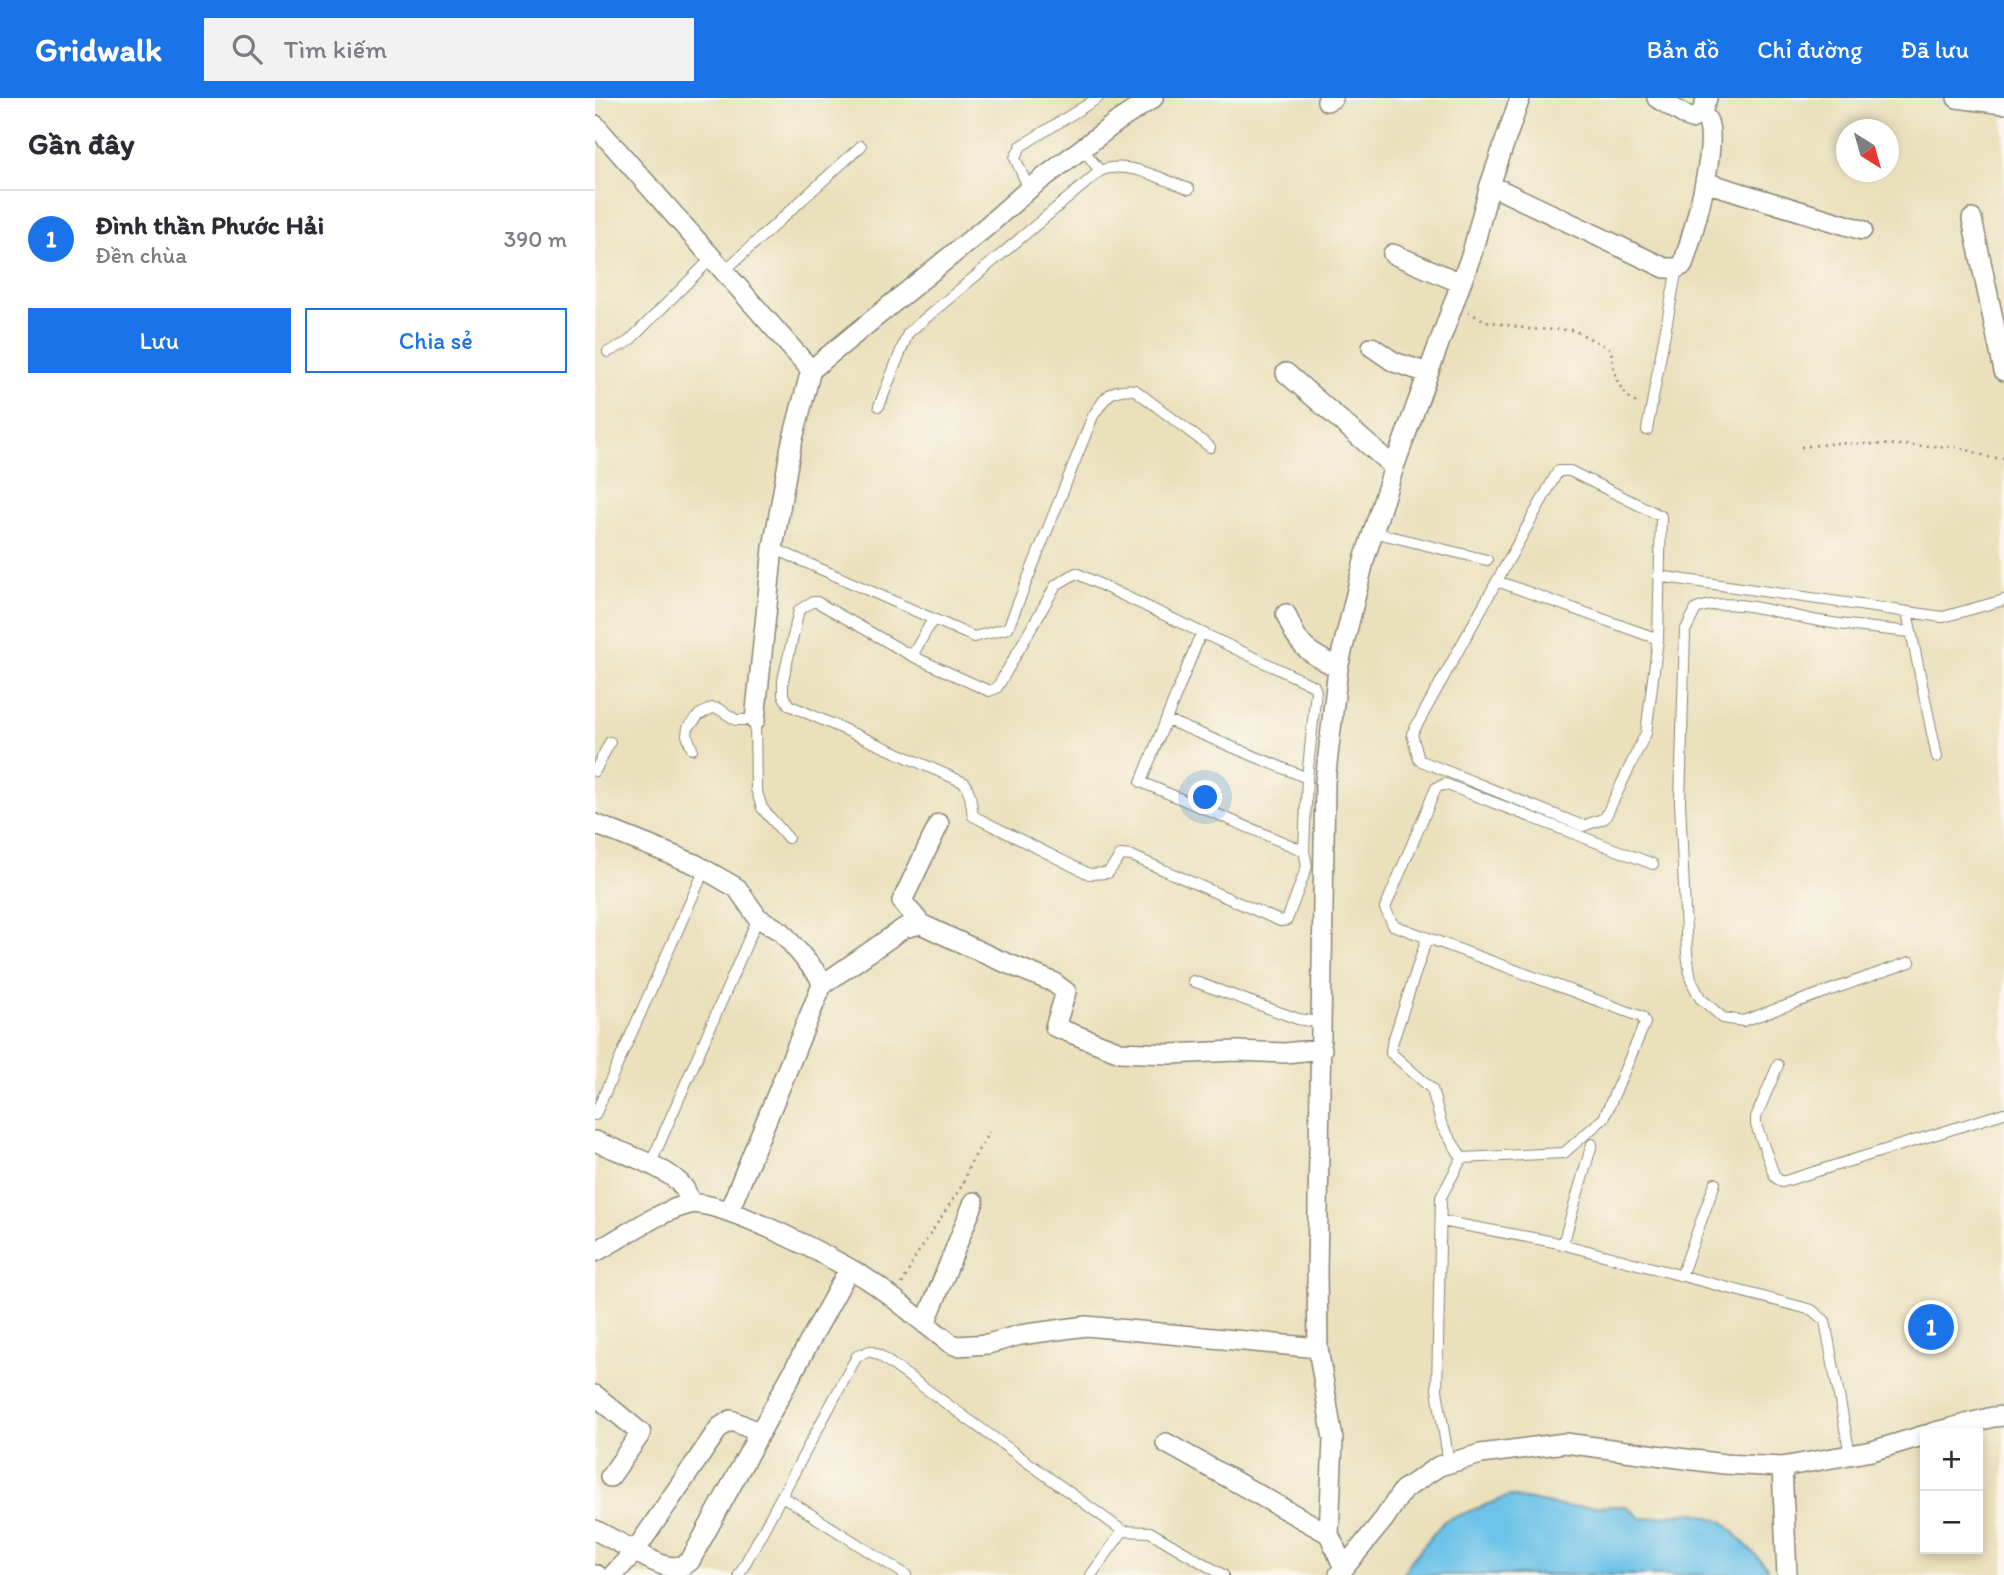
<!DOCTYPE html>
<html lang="vi">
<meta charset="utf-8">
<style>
:root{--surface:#fff;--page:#f2f2f3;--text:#2b2b33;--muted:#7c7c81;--line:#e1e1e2;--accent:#1a73e8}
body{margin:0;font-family:Itim,sans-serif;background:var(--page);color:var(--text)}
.controls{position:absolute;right:21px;bottom:21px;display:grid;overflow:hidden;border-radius:0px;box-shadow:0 4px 10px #0003}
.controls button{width:63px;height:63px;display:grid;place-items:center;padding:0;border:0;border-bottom:2px solid var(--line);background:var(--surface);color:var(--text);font:35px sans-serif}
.compass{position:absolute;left:1241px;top:21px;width:63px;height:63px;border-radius:50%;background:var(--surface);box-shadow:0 4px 10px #0003;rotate:143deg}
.you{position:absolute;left:611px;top:700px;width:24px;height:24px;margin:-18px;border:5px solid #fff;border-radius:50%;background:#1a73e8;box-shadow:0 0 0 10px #1a73e833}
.badge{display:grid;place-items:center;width:46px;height:46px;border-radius:50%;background:var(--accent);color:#fff;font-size:23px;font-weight:700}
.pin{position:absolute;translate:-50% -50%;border:4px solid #fff;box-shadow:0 2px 7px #0006}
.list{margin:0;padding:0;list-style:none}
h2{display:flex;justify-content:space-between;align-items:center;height:91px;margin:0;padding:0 28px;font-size:30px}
h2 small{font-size:23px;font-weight:400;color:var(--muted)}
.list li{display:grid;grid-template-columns:46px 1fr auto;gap:21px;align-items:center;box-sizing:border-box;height:98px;padding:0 28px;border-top:2px solid var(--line)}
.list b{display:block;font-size:26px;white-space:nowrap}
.list p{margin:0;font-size:23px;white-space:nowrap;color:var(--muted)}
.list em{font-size:23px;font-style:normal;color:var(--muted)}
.actions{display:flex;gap:14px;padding:21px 28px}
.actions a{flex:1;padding:16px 0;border:2px solid var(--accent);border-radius:0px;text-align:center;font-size:24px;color:var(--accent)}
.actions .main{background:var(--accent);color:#fff}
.icon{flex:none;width:38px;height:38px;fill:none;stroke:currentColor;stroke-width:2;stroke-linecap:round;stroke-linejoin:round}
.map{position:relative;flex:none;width:1409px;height:1477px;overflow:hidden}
header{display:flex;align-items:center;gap:42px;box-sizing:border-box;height:98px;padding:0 35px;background:var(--accent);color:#fff}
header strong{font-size:33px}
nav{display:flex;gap:38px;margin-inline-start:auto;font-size:24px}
.search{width:490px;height:63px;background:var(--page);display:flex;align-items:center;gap:18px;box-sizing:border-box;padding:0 24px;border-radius:0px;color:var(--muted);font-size:26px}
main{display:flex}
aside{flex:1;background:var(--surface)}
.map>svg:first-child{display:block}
.water{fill:#6cc2e9;stroke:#4c768a;stroke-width:2}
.building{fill:#b297e0}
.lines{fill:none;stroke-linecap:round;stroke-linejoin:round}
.lane-casing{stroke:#8a8674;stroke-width:12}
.street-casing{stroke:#8a8674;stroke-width:22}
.path{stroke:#8a8674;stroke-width:2.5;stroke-dasharray:2 5;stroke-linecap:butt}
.lane{stroke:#fff;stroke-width:10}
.street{stroke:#fff;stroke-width:19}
</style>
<header>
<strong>Gridwalk</strong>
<div class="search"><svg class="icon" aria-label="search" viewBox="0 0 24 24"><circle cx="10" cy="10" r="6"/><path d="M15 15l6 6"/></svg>Tìm kiếm</div>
<nav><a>Bản đồ</a><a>Chỉ đường</a><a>Đã lưu</a></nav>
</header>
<main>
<aside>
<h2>Gần đây<small></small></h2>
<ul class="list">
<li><span class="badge">1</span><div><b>Đình thần Phước Hải</b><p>Đền chùa</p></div><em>390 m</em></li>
</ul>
<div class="actions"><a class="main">Lưu</a><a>Chia sẻ</a></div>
</aside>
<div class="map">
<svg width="1409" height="1477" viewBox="0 0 1409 1477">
<rect width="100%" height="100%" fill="#fbf7ec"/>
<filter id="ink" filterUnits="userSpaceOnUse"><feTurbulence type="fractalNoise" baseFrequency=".0143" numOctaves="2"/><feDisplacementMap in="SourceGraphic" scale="14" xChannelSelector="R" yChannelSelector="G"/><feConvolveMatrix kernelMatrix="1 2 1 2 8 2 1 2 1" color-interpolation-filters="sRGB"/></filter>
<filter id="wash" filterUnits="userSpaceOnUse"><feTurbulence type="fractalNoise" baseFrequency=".00686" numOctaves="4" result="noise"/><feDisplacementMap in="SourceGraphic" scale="28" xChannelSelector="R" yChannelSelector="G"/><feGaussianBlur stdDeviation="1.57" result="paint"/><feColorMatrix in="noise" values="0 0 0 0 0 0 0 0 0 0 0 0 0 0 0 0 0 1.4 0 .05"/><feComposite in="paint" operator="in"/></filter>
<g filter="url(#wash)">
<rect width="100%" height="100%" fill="#eae0bc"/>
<path class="water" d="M 914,1398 L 971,1409 L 1031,1408 L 1047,1421 L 1097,1414 L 1128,1423 L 1172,1469 L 1172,1477 L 808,1477 L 815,1464 L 849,1423 Z"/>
<g id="blocks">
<path class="building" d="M 1336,1210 L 1350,1237 L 1327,1245 L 1320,1216 Z"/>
</g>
</g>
<g filter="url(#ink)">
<use href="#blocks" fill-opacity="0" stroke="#8a8674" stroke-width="2"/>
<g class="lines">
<g class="lane-casing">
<path id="lane" d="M 487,50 L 505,73 C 531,61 569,82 594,91
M 434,91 L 420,60 L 426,48 L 503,0
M 128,174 L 266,48
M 13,254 L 33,244 L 116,161
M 284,308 L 313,235 L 505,73
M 1052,332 L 1082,170
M 963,373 L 975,373 L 1066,418 L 1063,541 L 1051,635 L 1010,720 L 988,728 L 824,662 L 817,636 Z
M 778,434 L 892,462
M 178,450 L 379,539 L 413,530 L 498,318 C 510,299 516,289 540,292 L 615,349
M 481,475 L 719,588 L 721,593 L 712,680 L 709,753 L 712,768 L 692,822 L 685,823 L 537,758 L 526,757 L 513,775 L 494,776 L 378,718 L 375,697 L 370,685 L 194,607 L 188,597 L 188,582 L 204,512 L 217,504 L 222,504 L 317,558 L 394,593 L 402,590 L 461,487 Z
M 1063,478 L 1348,519 L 1409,502
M 902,483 L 1063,541
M 1312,514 L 1342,659
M 606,535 L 546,684 L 709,753
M 317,558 L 338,521
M 572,622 L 712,680
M 97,651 L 92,637 L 93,630 L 104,617 L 117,610 L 124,611 L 141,622 L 160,622 L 161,691 L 167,710 L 193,740
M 0,673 L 15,644
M 832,840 L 797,946 L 796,955 L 837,991 L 847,1028 L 867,1060
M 1315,864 L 1148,923 L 1128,920 L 1105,900 L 1096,882 L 1092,856 L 1085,704 L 1090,533 L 1101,511 C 1134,497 1189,517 1224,523 C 1255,528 1285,531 1316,534
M 598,883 L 703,921 L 727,925
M 1183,967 L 1161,1019 L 1161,1027 L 1180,1079 L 1187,1084 L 1409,1015
M 0,1017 L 110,771
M 55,1067 L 163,820
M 846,1123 L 959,1144 L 1217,1212 L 1230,1223 L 1255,1357
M 968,1146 L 997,1046
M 1086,1178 L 1120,1085
M 854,1365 L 842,1292 L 846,1099 L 867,1060 L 969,1055 L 1009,1020 L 1050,925 L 1047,919 L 798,827 L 790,810 L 841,690 L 850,686 L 1058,766
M 187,1398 L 311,1477
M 144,1477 L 262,1258 L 275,1253 L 284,1257 L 528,1433
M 496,1477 L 528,1433 L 555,1434 L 628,1477"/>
</g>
<g class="street-casing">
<path id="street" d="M 1062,0 L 1096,21 L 1106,16 L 1112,0
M 1362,0 L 1409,6
M 732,3 L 738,0
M 0,27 L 216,272
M 1110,84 L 1267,132
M 895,87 L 1070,170 L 1082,170 L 1088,167 C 1097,138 1123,52 1113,24 C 1112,21 1109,18 1106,16
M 1377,121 L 1409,273
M 798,156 L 866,185
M 777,249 L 799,264 L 833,275
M 691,275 L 799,369
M 691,516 C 704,551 712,553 743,570
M 160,622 L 178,450 L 196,348 L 216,272 L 391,129 L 434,91 L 523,23 L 558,0
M 0,726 L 100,766 L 142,790 L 163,820 L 187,834 L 224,878 L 227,887 L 134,1113
M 326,826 L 307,803 L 344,726
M 227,887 L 309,830 L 326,826 L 399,860 L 458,884 L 471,894 L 460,929 L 525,954 L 575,956 L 641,953 L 690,955 L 727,951
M 0,1043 C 24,1054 74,1069 89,1090 C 92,1095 94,1101 96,1106
M 0,1154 C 28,1139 64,1113 95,1106 C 124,1100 247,1164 275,1183 C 303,1202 328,1225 355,1245 L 362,1248 L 393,1246 L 425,1237 L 491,1228 L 723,1250
M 330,1226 L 379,1104
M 0,1297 L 46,1335 L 15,1379
M 1337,1335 L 1398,1319 L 1409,1318
M 571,1345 L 734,1436
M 1187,1369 L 1192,1477
M 0,1432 L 40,1453 L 124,1330 L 136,1322 L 165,1335
M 748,1468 L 734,1436 L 738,1341 L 723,1250 L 722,1174 L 730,684 L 743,570 L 770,459 L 799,369 L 877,155 L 895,87 L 925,0
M 744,1476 L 789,1421 L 808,1392 L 844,1368 L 886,1356 L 970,1345 L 1129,1366 L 1187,1369 L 1277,1353 L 1330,1337
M 0,1477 L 2,1477
M 18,1477 L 40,1453 C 57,1463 79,1477 95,1463 L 254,1171"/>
</g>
<path class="path" d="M 873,214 L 891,223 L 934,231 L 978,232 L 1016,251 C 1019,278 1021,291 1044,307
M 1206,349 L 1243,345 L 1363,349 L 1397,360 L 1409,360
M 307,1186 L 321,1158 L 368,1086 L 374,1068 L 394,1034"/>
<use href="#lane" class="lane"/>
<use href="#street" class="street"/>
</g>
</g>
</svg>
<div class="controls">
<button>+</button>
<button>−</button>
</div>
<svg class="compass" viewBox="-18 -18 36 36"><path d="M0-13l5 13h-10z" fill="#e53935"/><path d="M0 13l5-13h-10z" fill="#7c7c81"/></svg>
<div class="you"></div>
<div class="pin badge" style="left:1336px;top:1229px">1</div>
</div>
</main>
